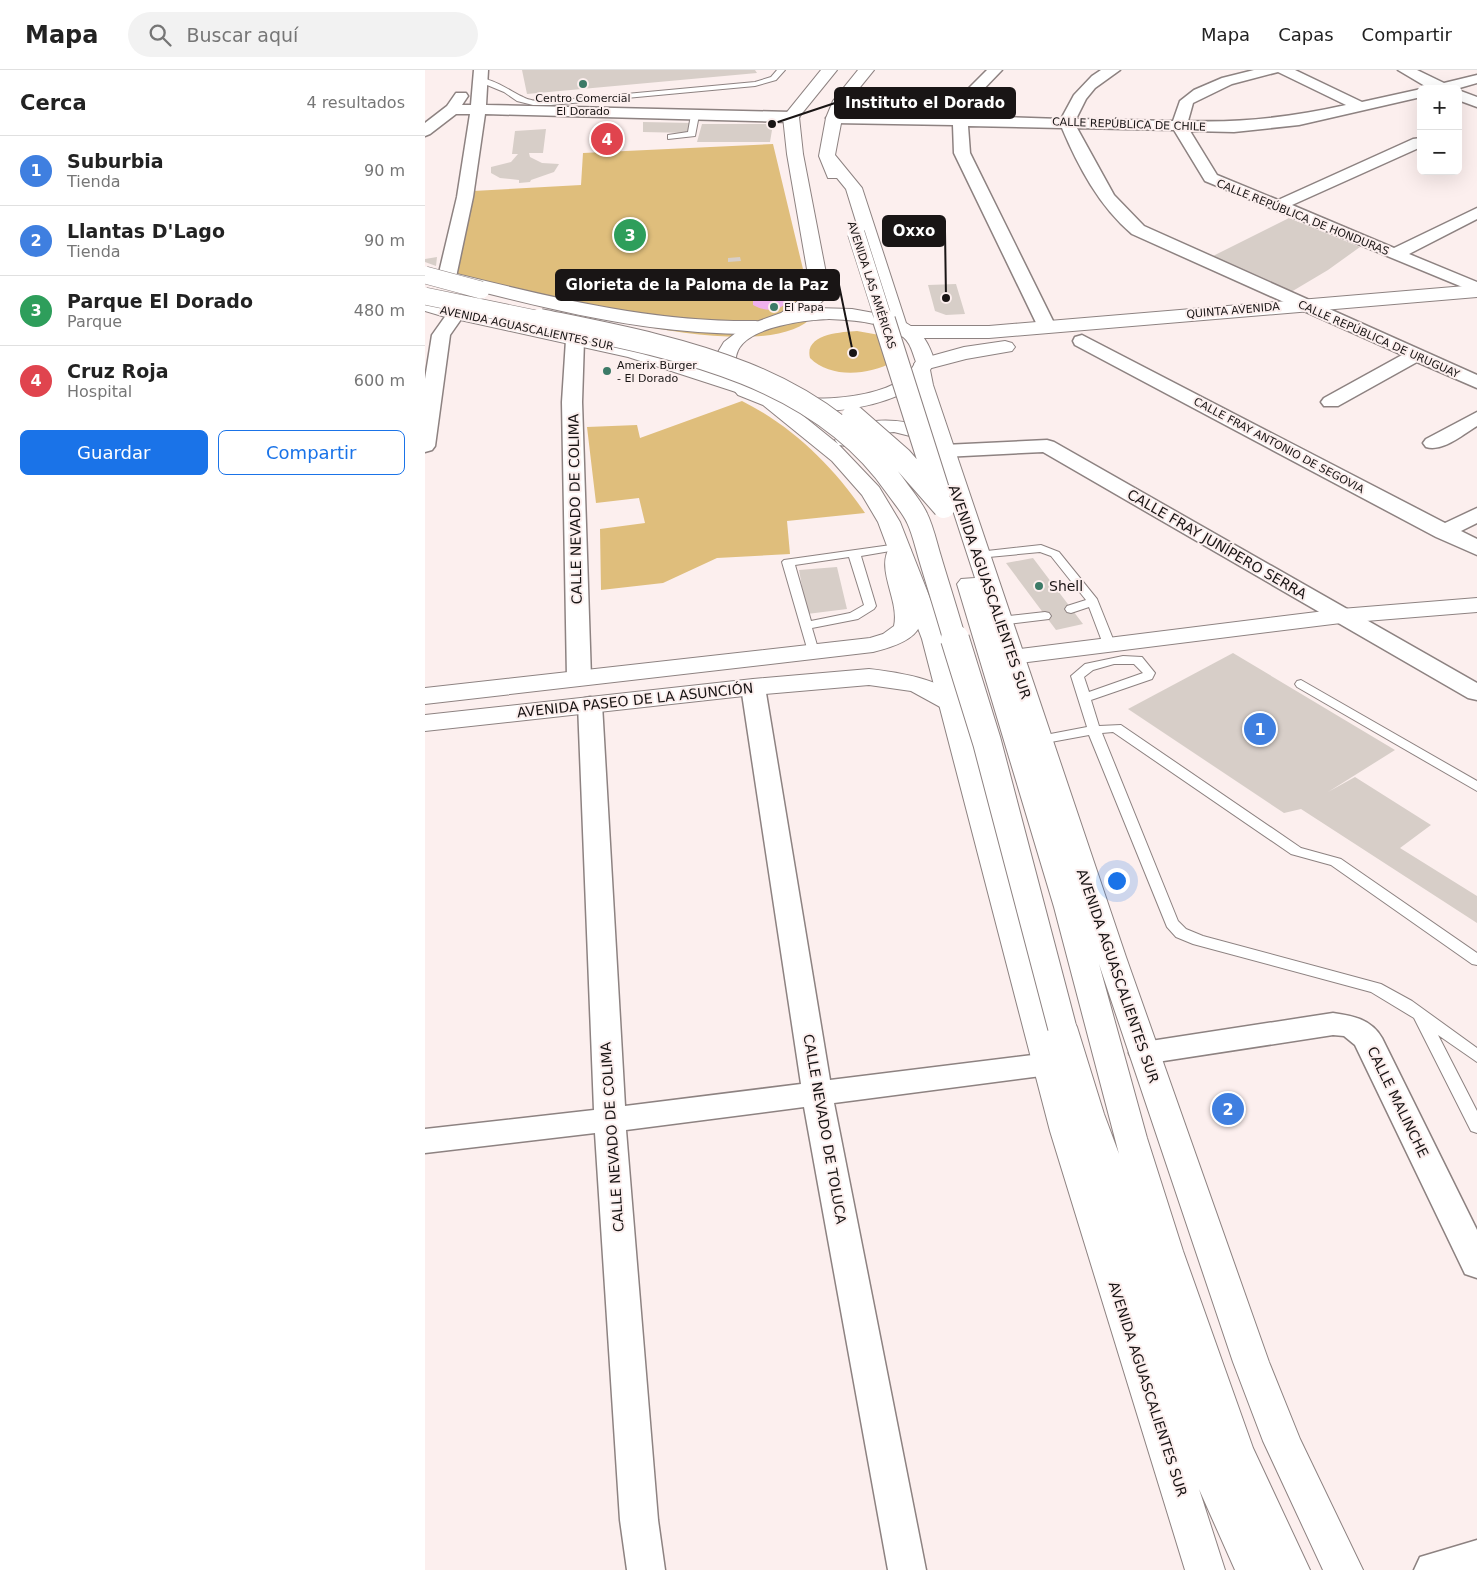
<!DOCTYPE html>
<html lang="es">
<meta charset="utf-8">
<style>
:root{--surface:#fff;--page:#f2f2f2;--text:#222;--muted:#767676;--line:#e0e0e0;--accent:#1a73e8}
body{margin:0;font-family:"DejaVu Sans",sans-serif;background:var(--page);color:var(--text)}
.controls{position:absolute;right:15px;top:15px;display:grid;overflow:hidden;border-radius:8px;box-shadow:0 5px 20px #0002}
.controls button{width:45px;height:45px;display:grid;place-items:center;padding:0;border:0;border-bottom:1px solid var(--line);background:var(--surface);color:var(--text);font:25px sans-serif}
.you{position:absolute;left:691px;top:810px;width:18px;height:18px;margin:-12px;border:4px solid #fff;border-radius:50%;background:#1a73e8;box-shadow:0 0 0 8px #1a73e833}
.badge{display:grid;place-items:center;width:32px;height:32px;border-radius:50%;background:var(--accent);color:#fff;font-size:16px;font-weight:700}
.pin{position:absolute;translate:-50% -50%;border:2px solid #fff;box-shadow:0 1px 5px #0006}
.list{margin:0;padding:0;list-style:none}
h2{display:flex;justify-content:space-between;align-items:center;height:65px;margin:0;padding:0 20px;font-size:21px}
h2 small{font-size:16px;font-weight:400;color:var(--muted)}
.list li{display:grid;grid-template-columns:32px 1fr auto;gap:15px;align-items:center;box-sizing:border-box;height:70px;padding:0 20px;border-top:1px solid var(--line)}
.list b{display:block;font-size:19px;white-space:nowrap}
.list p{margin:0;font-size:16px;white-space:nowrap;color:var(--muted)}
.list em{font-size:16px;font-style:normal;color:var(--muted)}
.actions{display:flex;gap:10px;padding:15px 20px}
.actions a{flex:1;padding:11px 0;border:1px solid var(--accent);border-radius:8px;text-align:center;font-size:18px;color:var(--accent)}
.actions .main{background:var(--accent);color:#fff}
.icon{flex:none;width:28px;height:28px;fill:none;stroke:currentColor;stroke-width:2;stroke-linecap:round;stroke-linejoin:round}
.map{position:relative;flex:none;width:1052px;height:1500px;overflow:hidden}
header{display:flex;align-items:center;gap:30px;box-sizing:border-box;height:70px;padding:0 25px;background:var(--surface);border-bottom:1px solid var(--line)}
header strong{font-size:24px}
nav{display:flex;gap:28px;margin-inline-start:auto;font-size:18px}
.search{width:350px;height:45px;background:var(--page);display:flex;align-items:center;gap:12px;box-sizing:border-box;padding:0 18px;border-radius:28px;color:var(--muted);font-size:19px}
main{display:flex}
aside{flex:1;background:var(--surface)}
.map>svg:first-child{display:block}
.green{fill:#dfbe7c}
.water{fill:#f0b0ee}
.building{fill:#d7cec8}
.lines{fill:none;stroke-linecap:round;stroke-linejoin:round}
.service-casing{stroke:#8d8281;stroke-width:2}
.minor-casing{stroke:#8d8281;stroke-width:3}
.tertiary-casing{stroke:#8d8281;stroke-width:2}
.primary-casing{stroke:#8d8281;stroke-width:2}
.service{fill:#fff;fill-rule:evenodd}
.minor{fill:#fff;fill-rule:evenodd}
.tertiary{fill:#fff;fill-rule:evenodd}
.primary{fill:#fff;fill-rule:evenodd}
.primary-bridge-far2-casing{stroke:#8d8281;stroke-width:18;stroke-linecap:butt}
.primary-bridge-far1-casing{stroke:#8d8281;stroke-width:24;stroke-linecap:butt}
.primary-bridge-casing{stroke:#8d8281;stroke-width:30;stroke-linecap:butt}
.primary-bridge-far2{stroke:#fff;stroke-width:17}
.primary-bridge-far1{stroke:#fff;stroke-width:22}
.primary-bridge{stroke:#fff;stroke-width:28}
.poi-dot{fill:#3c7a67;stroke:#fcefee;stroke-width:2}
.labels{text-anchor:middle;stroke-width:4;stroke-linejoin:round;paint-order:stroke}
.far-poi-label{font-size:11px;fill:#191515;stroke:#fcefee;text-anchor:start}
.far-street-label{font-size:11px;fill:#191515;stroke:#fcefee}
.street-label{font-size:14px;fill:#191515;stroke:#fcefee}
.poi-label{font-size:14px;fill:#191515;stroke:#fcefee;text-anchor:start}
.leader{fill:none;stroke:#191515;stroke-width:2}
.callout-dot{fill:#191515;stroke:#fcefee;stroke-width:2}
.callout{fill:#191515;stroke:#191515;stroke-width:2}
.callout-label{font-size:15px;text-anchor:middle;font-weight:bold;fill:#fff}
</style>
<header>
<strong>Mapa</strong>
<div class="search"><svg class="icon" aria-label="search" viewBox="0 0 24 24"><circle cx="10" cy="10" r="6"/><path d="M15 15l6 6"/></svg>Buscar aquí</div>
<nav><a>Mapa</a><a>Capas</a><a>Compartir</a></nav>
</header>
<main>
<aside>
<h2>Cerca<small>4 resultados</small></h2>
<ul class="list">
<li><span class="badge" style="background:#3f7fe0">1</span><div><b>Suburbia</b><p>Tienda</p></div><em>90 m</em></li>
<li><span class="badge" style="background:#3f7fe0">2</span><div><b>Llantas D'Lago</b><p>Tienda</p></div><em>90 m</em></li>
<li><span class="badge" style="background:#2e9e5b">3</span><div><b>Parque El Dorado</b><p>Parque</p></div><em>480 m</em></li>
<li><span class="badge" style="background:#e0444e">4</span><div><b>Cruz Roja</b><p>Hospital</p></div><em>600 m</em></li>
</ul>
<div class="actions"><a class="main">Guardar</a><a>Compartir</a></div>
</aside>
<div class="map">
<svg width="1052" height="1500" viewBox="0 0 1052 1500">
<rect width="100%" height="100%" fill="#fcefee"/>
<path class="green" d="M 348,74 L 389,245 C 342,304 97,227 30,209 L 48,121 L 156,115 L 158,83 Z
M 432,261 L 460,266 L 468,292 C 444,305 406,309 385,288 C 379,264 416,262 432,261 Z
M 317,331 C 367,356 409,397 440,443 L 362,451 L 365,484 L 292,488 L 238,513 L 176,520 L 175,459 L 220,453 L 214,428 L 171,433 L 162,357 L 212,355 L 215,368 Z"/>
<path class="water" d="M 344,225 L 358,228 L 361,233 C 353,242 338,241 328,235 L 328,231 L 335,227 Z"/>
<path class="building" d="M 97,0 L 330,0 L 332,3 L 102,24 Z
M 218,52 L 267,53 L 263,63 L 218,62 Z
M 277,54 L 348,54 L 345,72 L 272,72 Z
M 121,59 L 118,83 L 104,83 L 105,87 L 117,93 L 134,94 L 129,102 L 106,110 L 105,112 L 94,113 L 94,110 L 75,108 L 66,103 L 66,97 L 86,92 L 93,84 L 87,84 L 90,61 Z
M 864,148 L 935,177 L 903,200 L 866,222 L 786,187 Z
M 12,187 L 11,196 L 0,192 L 0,189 Z
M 315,187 L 316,191 L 303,192 L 303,188 Z
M 531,214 L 540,244 L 521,245 L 510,241 L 503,215 Z
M 608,488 L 658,554 L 631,560 L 581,493 Z
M 412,497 L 422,539 L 382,544 L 374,500 Z
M 808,583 L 970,680 L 903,722 L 930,707 L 1006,755 L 975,778 L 1052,826 L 1052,853 L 876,739 L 859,743 L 703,639 Z"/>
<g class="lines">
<g class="service-casing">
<path id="service" d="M 352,0 L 360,0 L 351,10 L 330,16 L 126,35 L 108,35 L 92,31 L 79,22 L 50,10 C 61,3 88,23 98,27 C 107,32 117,31 126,31 L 330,12 L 346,7 Z
M 270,43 L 274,45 L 270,66 L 243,69 L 243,65 L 263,62 L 266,45 Z
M 473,474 L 479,477 L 477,479 L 436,486 L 451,536 L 449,539 L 433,549 L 387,558 L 394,582 L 392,585 L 384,585 L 357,492 L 359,490 ZM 424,487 L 439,535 L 425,543 L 386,551 L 370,495 Z
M 616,475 L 634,482 L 672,529 L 690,574 L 688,577 L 680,577 L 678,574 L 664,537 L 646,543 L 642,542 L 640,539 L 642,536 L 661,530 L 626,486 L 615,482 L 553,488 L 547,485 L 553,482 Z
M 620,542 L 624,543 L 626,546 L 624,549 L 575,555 L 569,551 L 575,547 Z
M 698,586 L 717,587 L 730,603 L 727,609 L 666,630 L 674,656 L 696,655 L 876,778 L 916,789 L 1052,883 L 1052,895 L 1047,894 L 906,795 L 866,784 L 688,662 L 677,663 L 753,851 L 761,859 L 778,866 L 956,914 L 987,931 L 1052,978 L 1052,992 L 1013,965 L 1052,1041 L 1052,1063 L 1046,1061 L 989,948 L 946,922 L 768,874 L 751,867 L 742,857 L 664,665 L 615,674 L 608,670 L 615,666 L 662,657 L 646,606 L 660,594 ZM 689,594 L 709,594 L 718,603 L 664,622 L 659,607 L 668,600 Z
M 876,610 L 1052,711 L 1052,721 L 872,617 L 870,614 L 872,611 Z"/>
</g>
<g class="minor-casing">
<path id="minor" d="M 49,0 L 63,0 L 61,35 L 366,42 L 374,47 L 366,52 L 60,44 L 48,127 L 31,207 L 28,211 L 16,211 L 13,207 L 32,127 L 45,44 L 31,44 L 5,64 L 0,66 L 0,53 L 22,36 L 31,23 L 41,23 L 43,26 L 37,35 L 46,35 Z
M 562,0 L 577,0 L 550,28 L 544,46 L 636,49 L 649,25 L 667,6 L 676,0 L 695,0 L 670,18 L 661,29 L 651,49 L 748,51 L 755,31 L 769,20 L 797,8 L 829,0 L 870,0 L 937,32 L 996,19 L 997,19 L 996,27 L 874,55 L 809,62 L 765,61 L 792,105 L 853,130 L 988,69 L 996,68 L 996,77 L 867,135 L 969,178 L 1052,138 L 1052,149 L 984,184 L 1052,212 L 1052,223 L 780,111 L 749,60 L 652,58 L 689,125 L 719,156 L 1052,305 L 1052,318 L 992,292 L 913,336 L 899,336 L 896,332 L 899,328 L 977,285 L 707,164 C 674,136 653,96 637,58 L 543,56 L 545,83 L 631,257 L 629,261 L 615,261 L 529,83 L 528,55 L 409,53 L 401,48 L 409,43 L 529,46 L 538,24 ZM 853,2 L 921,35 C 868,47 817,53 763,51 L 768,33 L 807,14 Z
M 973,0 L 992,0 L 1019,13 L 1052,5 L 1052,13 L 1031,19 L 1005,19 Z
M 1033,20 L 1052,27 L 1052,37 L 1033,30 Z
M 30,240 L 36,241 L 39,245 L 25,265 L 10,376 L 7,380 L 0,382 L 0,309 L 7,265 L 24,241 Z
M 150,264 L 157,266 L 159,270 L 157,332 L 166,608 L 162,613 L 154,615 L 146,613 L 142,608 L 137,332 L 141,270 L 143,266 Z
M 657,265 L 1020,453 L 1052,438 L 1052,453 L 1036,461 L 1052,469 L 1052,485 L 1011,467 L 650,275 L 648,271 L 650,267 Z
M 1052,342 L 1052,356 C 1037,365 1018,382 1001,377 L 998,373 L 1001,369 Z
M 622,370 L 629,372 L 1052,613 L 1052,630 L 1043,628 L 618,382 L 519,387 L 512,385 L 509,381 L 512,377 L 519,375 Z
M 328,610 L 337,612 L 340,617 L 405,1010 L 624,983 L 635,986 L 639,994 L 635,1002 L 624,1005 L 409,1033 L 501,1500 L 463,1500 L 379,1037 L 201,1060 L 233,1450 L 240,1500 L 202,1500 L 195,1450 L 170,1063 L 0,1083 L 0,1059 L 169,1040 L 153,634 L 156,629 L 165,627 L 174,629 L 177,634 L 200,1036 L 376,1014 L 316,617 L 319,612 Z
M 908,943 C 928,946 946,949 957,968 L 1052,1160 L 1052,1208 L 1040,1204 L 930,975 L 919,966 L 908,965 L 719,994 L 708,991 L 704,983 L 708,975 L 719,972 Z
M 1052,1470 L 1052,1500 L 989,1500 L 995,1487 Z"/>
</g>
<g class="tertiary-casing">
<path id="tertiary" d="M 28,203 C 130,228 225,252 331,251 L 338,253 L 341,257 L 338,261 C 318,266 294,263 273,262 C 187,256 104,234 21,213 L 19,209 L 21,205 Z
M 1052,215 L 1052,227 L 564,268 L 483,268 L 476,266 L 473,262 L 476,258 L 483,256 L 564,256 Z
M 0,229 L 49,243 L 232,283 L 309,308 L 324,314 L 327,318 L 324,322 L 317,324 L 203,287 L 17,246 L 0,241 Z
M 580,271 L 587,273 L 590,277 L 587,281 L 541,289 L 499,300 L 492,298 L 489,294 L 492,290 L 539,277 Z
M 474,473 L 482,475 L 486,480 C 470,525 539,560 448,582 L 0,634 L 0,618 L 445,568 L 458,564 L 469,556 C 475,529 449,499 466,475 Z
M 1052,528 L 1052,542 L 916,553 L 587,594 L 578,592 L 575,587 L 578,582 L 587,580 L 916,539 Z
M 444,599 C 471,602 522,609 539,633 L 535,638 L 526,641 L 517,638 L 486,621 L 444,615 L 328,625 L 0,661 L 0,645 L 328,609 Z"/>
</g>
<g class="primary-casing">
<path id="primary" d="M 396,0 L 412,0 L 374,47 L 378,84 L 405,224 L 390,238 L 427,239 L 460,245 L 421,119 L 412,108 L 403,108 L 394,86 L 401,48 L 408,31 L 433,0 L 449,0 L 423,32 L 417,48 L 410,85 L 437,118 L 481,253 C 499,263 504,274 510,292 L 505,300 L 508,315 L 701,887 L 844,1292 L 875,1369 L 938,1500 L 898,1500 L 838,1371 L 808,1292 L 674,894 L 722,1068 L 758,1181 L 828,1378 L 885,1500 L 810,1500 L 774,1419 L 800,1500 L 760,1500 L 625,1061 L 497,569 L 453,452 L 437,425 L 407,391 L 338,335 L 313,325 L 293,301 L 293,282 L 299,272 L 320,256 L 356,243 L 386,222 L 362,84 L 358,47 ZM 404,249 C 426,250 472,252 484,274 C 487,279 489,287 491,292 C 488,296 485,302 482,305 C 456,332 359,336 328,316 C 321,312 312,300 311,292 C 308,257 381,250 404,249 ZM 489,318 L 502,359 C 478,347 428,345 410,370 L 413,374 L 371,340 C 411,344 453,337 489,318 ZM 469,362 L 485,366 L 509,382 L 550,508 L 536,509 L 532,514 L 629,837 L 694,1084 L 679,1044 L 652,957 L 648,949 L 637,946 L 626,949 L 521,569 L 475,452 L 454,417 L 414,375 L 421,376 L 450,364 Z"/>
</g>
<use href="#service" class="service"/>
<use href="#minor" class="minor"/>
<use href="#tertiary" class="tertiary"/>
<use href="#primary" class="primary"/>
<g class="primary-bridge-far2-casing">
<path id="primary-bridge-far2" d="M 431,163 L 459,251
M 0,205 L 56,220
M 0,226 L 121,251"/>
</g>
<g class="primary-bridge-far1-casing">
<path id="primary-bridge-far1" d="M 115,250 C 242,276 391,301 471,417 C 478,427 487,437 492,448 C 498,460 501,475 505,488 C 513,515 522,543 530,571
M 459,250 L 514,423
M 428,346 L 476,388 L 519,437"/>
</g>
<g class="primary-bridge-casing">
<path id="primary-bridge" d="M 530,569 L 562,672 L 637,957"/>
</g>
<use href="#primary-bridge-far2" class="primary-bridge-far2"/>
<use href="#primary-bridge-far1" class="primary-bridge-far1"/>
<use href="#primary-bridge" class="primary-bridge"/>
</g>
<g class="poi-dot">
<circle cx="158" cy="14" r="5"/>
<circle cx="349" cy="237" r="5"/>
<circle cx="182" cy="301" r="5"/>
<circle cx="614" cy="516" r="5"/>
</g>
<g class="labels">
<g class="far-poi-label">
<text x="158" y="32" text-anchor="middle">Centro Comercial<tspan x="158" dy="13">El Dorado</tspan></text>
<text x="359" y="241">El Papa</text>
<text x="192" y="299">Amerix Burger<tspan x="192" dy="13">- El Dorado</tspan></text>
</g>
<g class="far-street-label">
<text transform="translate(704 54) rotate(2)" y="4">CALLE REPÚBLICA DE CHILE</text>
<text transform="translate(878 147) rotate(22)" y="4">CALLE REPÚBLICA DE HONDURAS</text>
<text transform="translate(447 215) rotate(72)" y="4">AVENIDA LAS AMÉRICAS</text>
<text transform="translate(808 240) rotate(-5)" y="4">QUINTA AVENIDA</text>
<text transform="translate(102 258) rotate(12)" y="4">AVENIDA AGUASCALIENTES SUR</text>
<text transform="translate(954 269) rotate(24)" y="4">CALLE REPÚBLICA DE URUGUAY</text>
<text transform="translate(854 375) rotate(28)" y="4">CALLE FRAY ANTONIO DE SEGOVIA</text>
</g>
<g class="street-label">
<text transform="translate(150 439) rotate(-91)" y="5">CALLE NEVADO DE COLIMA</text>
<text transform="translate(792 474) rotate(30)" y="5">CALLE FRAY JUNÍPERO SERRA</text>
<text transform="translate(565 522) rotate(71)" y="5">AVENIDA AGUASCALIENTES SUR</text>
<text transform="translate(210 630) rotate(-6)" y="5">AVENIDA PASEO DE LA ASUNCIÓN</text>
<text transform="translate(693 906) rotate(71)" y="5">AVENIDA AGUASCALIENTES SUR</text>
<text transform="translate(973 1032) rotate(64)" y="5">CALLE MALINCHE</text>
<text transform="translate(400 1059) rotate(80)" y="5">CALLE NEVADO DE TOLUCA</text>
<text transform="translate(187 1067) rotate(-94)" y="5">CALLE NEVADO DE COLIMA</text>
<text transform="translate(723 1319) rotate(72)" y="5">AVENIDA AGUASCALIENTES SUR</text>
</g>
<g class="poi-label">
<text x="624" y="521">Shell</text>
</g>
</g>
<path class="leader" d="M347 54L410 33M521 228L520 161M428 283L414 215"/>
<g class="callout-dot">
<circle cx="347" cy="54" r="5"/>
<circle cx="521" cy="228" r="5"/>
<circle cx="428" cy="283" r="5"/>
</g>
<g class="callout">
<rect x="410" y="18" width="180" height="30" rx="5"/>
<rect x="458" y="146" width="62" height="30" rx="5"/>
<rect x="131" y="200" width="283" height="30" rx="5"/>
</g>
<g class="callout-label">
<text x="500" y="38">Instituto el Dorado</text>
<text x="489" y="166">Oxxo</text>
<text x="272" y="220">Glorieta de la Paloma de la Paz</text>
</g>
</svg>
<div class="controls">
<button>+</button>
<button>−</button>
</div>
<div class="you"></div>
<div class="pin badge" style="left:835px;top:659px;background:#3f7fe0">1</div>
<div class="pin badge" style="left:803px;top:1039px;background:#3f7fe0">2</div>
<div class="pin badge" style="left:205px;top:165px;background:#2e9e5b">3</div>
<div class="pin badge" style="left:182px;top:69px;background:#e0444e">4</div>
</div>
</main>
